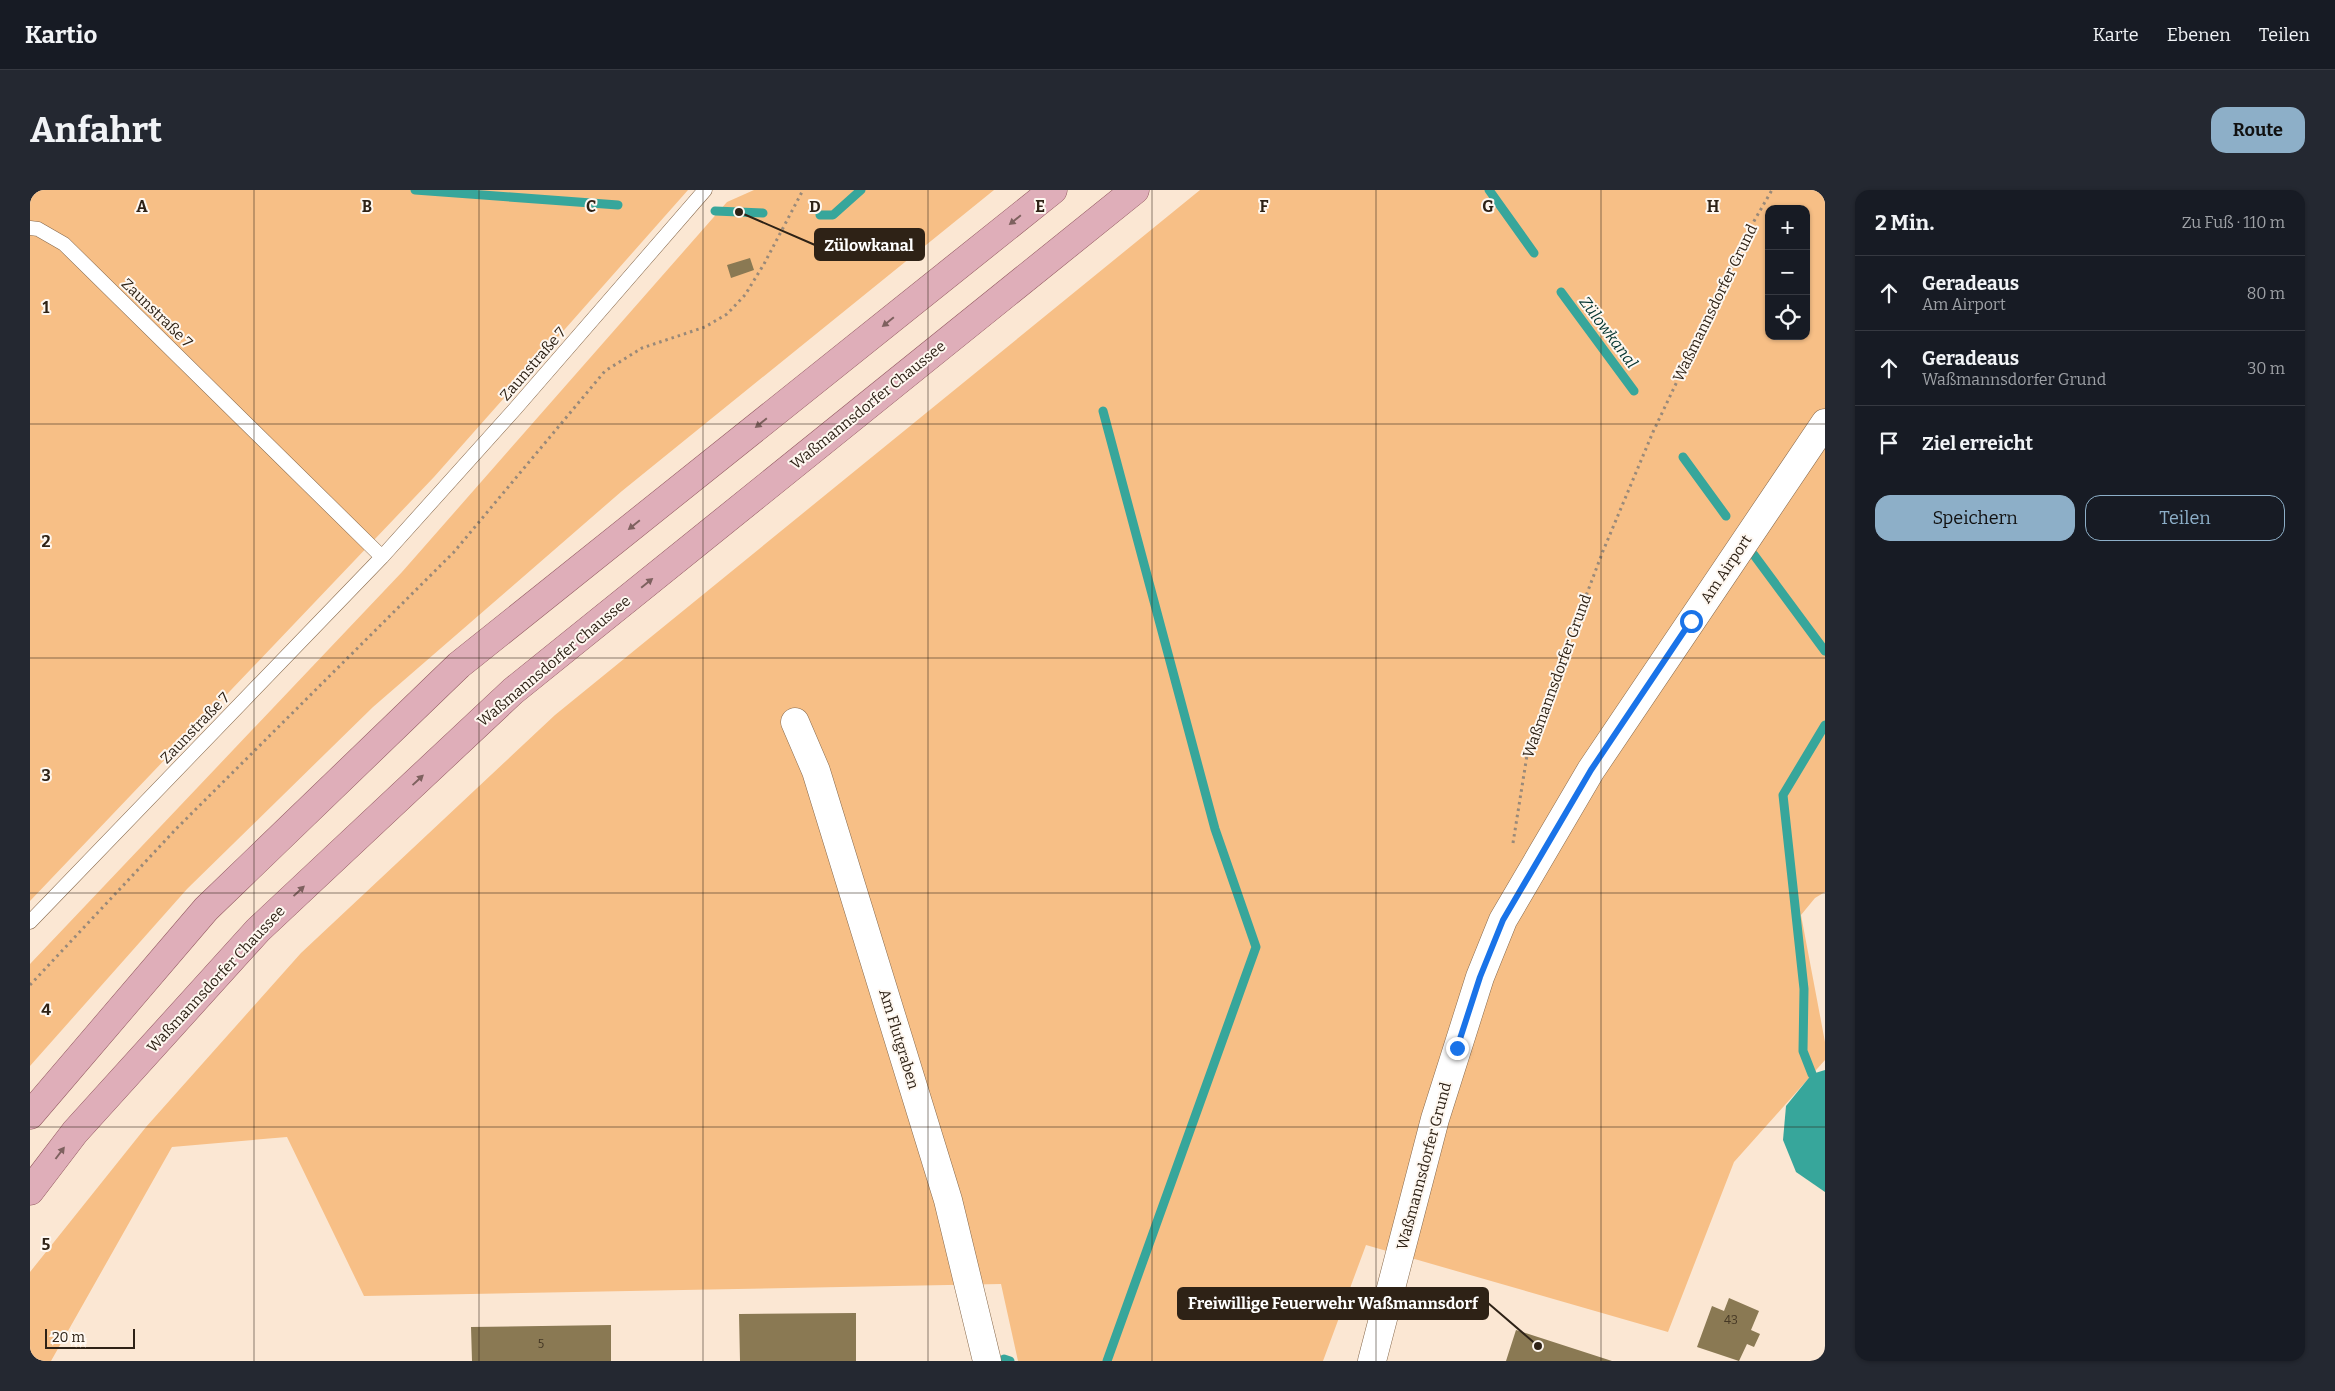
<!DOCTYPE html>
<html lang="de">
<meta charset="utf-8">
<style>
:root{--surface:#171b24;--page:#242831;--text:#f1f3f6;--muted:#9ea1a6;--line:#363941;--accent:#8dafc8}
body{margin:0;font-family:Bitter,serif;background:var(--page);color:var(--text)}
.controls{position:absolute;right:15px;top:15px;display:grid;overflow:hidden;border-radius:10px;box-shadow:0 1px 4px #0004}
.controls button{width:45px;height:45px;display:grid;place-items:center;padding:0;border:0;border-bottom:1px solid var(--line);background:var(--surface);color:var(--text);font:25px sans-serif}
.scale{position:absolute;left:15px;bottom:12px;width:90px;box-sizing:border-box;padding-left:5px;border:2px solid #2e2216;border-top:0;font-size:14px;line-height:18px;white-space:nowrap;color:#2e2216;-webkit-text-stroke:4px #fef7f0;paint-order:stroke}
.stop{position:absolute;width:15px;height:15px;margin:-11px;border:4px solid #1a73e8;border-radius:50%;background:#fff}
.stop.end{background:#1a73e8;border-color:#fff;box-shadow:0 1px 5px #0008}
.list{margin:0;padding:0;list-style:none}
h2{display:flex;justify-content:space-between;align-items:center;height:65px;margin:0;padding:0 20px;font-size:21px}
h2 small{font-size:16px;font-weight:400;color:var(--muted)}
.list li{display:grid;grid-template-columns:32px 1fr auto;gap:15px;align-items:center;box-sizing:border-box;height:75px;padding:0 20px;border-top:1px solid var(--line)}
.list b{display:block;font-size:19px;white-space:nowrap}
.list p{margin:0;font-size:16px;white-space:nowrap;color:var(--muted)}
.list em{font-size:16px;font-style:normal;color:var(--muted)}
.actions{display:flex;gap:10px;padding:15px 20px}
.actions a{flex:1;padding:11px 0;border:1px solid var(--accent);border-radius:15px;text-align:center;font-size:18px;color:var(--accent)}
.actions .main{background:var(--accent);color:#111}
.icon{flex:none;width:28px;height:28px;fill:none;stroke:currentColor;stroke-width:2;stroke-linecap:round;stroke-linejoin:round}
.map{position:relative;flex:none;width:1795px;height:1171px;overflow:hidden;border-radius:15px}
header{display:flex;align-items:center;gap:30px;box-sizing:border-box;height:70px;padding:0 25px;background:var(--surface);border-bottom:1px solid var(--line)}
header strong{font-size:24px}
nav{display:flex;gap:28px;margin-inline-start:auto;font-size:18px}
.intro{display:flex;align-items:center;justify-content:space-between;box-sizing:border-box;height:120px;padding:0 30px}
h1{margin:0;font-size:35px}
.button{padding:12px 22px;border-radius:15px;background:var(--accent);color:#111;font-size:18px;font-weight:700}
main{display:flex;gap:30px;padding:0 30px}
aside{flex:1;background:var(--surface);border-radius:15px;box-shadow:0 1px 4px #0004}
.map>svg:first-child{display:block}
.green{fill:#f7bf86;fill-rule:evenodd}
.water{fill:#37a69b}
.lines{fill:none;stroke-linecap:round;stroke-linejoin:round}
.stream{stroke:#37a69b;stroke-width:9}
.building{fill:#8a7953}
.lane-casing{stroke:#87694c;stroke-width:15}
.street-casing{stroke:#87694c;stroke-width:29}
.primary-casing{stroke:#935a61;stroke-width:29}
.path{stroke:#998979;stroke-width:3;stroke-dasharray:2.5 4;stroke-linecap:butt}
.lane{stroke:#fff;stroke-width:14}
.street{stroke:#fff;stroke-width:28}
.primary{stroke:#dfaeb9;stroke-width:28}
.oneway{fill:#7e615f}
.route{stroke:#1a73e8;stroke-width:6}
.grid{fill:none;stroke:#2e2216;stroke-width:1;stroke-opacity:0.55}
.labels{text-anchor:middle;stroke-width:4;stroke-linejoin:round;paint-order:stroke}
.number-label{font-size:12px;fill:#453825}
.street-label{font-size:15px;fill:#2e2216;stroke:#fef7f0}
.water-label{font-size:16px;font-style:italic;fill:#00322e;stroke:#fef7f0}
.grid-label{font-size:16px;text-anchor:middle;font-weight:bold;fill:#2e2216;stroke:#fef7f0;stroke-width:4;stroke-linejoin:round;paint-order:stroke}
.leader{fill:none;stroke:#2e2216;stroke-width:2}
.callout-dot{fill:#2e2216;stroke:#fef7f0;stroke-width:2}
.callout{fill:#2e2216;stroke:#2e2216;stroke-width:2}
.callout-label{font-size:16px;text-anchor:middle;font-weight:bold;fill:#fff}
</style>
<header>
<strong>Kartio</strong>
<nav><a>Karte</a><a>Ebenen</a><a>Teilen</a></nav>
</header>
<div class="intro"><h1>Anfahrt</h1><a class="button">Route</a></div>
<main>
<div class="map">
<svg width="1795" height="1171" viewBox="0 0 1795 1171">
<rect width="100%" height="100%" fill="#fbe7d3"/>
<path class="green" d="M 0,0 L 658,0 L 404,287 L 0,711 Z
M 724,0 L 964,0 L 592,301 L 343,517 L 157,699 L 0,876 L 0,774 L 372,382 L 697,12 Z
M 1170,0 L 1795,0 L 1795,702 L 1785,708 L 1771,725 L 1795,852 L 1795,870 L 1704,972 L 1638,1142 L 1336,1055 L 1293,1171 L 988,1171 L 971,1094 L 334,1106 L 257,947 L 142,957 L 21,1171 L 0,1171 L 0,1082 L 116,937 L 271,763 L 525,525 ZM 1739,19 L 1776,19 L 1776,146 L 1739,146 Z"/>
<path class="water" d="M 1795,880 L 1795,1002 L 1766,982 L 1753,950 L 1756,916 L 1782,884 Z"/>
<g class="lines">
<path class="stream" d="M 385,0 L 588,15
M 1459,0 L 1504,63
M 685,21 L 733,23
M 790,25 L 803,25 L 831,0
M 1531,102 L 1604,201
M 1073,221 L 1185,639 L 1226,757 L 1077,1171
M 1653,267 L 1696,326
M 1724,365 L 1795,461
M 1782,884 L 1773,861 L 1774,799 L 1753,605 L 1795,535
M 974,1169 L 980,1171"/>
</g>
<path class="building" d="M 720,68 L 724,80 L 701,88 L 697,75 Z
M 1699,1108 L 1729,1121 L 1721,1140 L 1730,1144 L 1724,1157 L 1717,1154 L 1709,1171 L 1667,1157 L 1682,1116 L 1694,1121 Z
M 826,1123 L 826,1171 L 710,1171 L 709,1124 Z
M 581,1135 L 581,1171 L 442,1171 L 441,1137 Z
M 1486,1140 L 1582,1171 L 1476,1171 Z"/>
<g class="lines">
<g class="lane-casing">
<path id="lane" d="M 0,38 L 8,39 L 34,54 L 352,367
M 0,732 L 352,367 L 485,219 L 675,0"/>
</g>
<g class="street-casing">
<path id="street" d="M 765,532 L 786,581 L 918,1010 L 957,1171
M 1342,1171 L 1405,929 L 1450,787 L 1473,730 L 1561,580 L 1795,233"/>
</g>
<g class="primary-casing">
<path id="primary" d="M 0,925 L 176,719 L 429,475 L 1023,0
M 0,1001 L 45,942 L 228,740 L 483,501 L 1105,0"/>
</g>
<path class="path" d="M 1483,653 L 1498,559 L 1573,361 L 1623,242 L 1720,38 L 1742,0
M 0,795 L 147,638 L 424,362 L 575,181 L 612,158 L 675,137 L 697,124 L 715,105 L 734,74 L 773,0"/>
<use href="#lane" class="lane"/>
<use href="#street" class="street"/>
<use href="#primary" class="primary"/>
</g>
<defs><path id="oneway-solid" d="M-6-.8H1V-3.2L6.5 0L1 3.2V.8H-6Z" transform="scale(1.25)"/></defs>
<g class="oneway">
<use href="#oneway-solid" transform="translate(985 30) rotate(141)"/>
<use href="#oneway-solid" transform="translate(858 132) rotate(141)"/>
<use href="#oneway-solid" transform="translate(731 233) rotate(141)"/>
<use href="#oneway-solid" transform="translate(604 335) rotate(141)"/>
<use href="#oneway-solid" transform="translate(617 393) rotate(-39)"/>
<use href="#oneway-solid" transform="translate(388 590) rotate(-43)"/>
<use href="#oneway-solid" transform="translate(269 701) rotate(-43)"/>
<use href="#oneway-solid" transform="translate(30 963) rotate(-53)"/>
</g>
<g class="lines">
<path class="route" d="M 1427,858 L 1450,787 L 1473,730 L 1561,580 L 1661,431"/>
</g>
<path class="grid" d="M 224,0 L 224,1171M 449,0 L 449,1171M 673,0 L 673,1171M 898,0 L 898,1171M 1122,0 L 1122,1171M 1346,0 L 1346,1171M 1571,0 L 1571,1171M 0,234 L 1795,234M 0,468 L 1795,468M 0,703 L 1795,703M 0,937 L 1795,937"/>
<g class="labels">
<g class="number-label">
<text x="1701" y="1134">43</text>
<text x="511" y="1158">5</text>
</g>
<g class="street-label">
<text transform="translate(1685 113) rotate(-64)" y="5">Waßmannsdorfer Grund</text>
<text transform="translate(127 123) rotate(44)" y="5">Zaunstraße 7</text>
<text transform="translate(503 174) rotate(-49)" y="5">Zaunstraße 7</text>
<text transform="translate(838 215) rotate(-39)" y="5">Waßmannsdorfer Chaussee</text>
<text transform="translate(1696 379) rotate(-56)" y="5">Am Airport</text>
<text transform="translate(524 471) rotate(-40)" y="5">Waßmannsdorfer Chaussee</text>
<text transform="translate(1527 486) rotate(-70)" y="5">Waßmannsdorfer Grund</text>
<text transform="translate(165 538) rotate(-46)" y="5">Zaunstraße 7</text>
<text transform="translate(186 789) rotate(-47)" y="5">Waßmannsdorfer Chaussee</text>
<text transform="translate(869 849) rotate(73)" y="5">Am Flutgraben</text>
<text transform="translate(1394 976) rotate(-75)" y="5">Waßmannsdorfer Grund</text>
</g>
<g class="water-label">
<text transform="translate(1579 142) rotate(53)" y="6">Zülowkanal</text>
</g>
</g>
<g class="grid-label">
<text x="112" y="22">A</text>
<text x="337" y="22">B</text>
<text x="561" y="22">C</text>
<text x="785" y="22">D</text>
<text x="1010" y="22">E</text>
<text x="1234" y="22">F</text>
<text x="1458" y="22">G</text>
<text x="1683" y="22">H</text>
<text x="16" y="123">1</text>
<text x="16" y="357">2</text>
<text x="16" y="591">3</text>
<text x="16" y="825">4</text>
<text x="16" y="1060">5</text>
</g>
<path class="leader" d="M709 22L785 55M1508 1156L1458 1113"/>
<g class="callout-dot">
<circle cx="709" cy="22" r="5"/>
<circle cx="1508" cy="1156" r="5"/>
</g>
<g class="callout">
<rect x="785" y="39" width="109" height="31" rx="5"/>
<rect x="1148" y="1098" width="310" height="31" rx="5"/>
</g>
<g class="callout-label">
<text x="839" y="61">Zülowkanal</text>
<text x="1303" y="1119">Freiwillige Feuerwehr Waßmannsdorf</text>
</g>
</svg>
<div class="controls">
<button>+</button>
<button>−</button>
<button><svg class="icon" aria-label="locate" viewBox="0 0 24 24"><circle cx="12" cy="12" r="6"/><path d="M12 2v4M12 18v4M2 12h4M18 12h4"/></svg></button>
</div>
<div class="scale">20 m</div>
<div class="stop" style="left:1661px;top:431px"></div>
<div class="stop end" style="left:1427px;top:858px"></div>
</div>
<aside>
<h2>2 Min.<small>Zu Fuß · 110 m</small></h2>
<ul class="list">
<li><svg class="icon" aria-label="ahead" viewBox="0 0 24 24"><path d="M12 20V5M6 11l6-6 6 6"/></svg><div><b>Geradeaus</b><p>Am Airport</p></div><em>80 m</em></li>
<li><svg class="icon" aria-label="ahead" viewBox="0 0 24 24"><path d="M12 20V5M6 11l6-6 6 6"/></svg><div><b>Geradeaus</b><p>Waßmannsdorfer Grund</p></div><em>30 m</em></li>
<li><svg class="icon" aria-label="arrive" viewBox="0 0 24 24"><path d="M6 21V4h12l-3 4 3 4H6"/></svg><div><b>Ziel erreicht</b></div></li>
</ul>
<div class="actions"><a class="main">Speichern</a><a>Teilen</a></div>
</aside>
</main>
